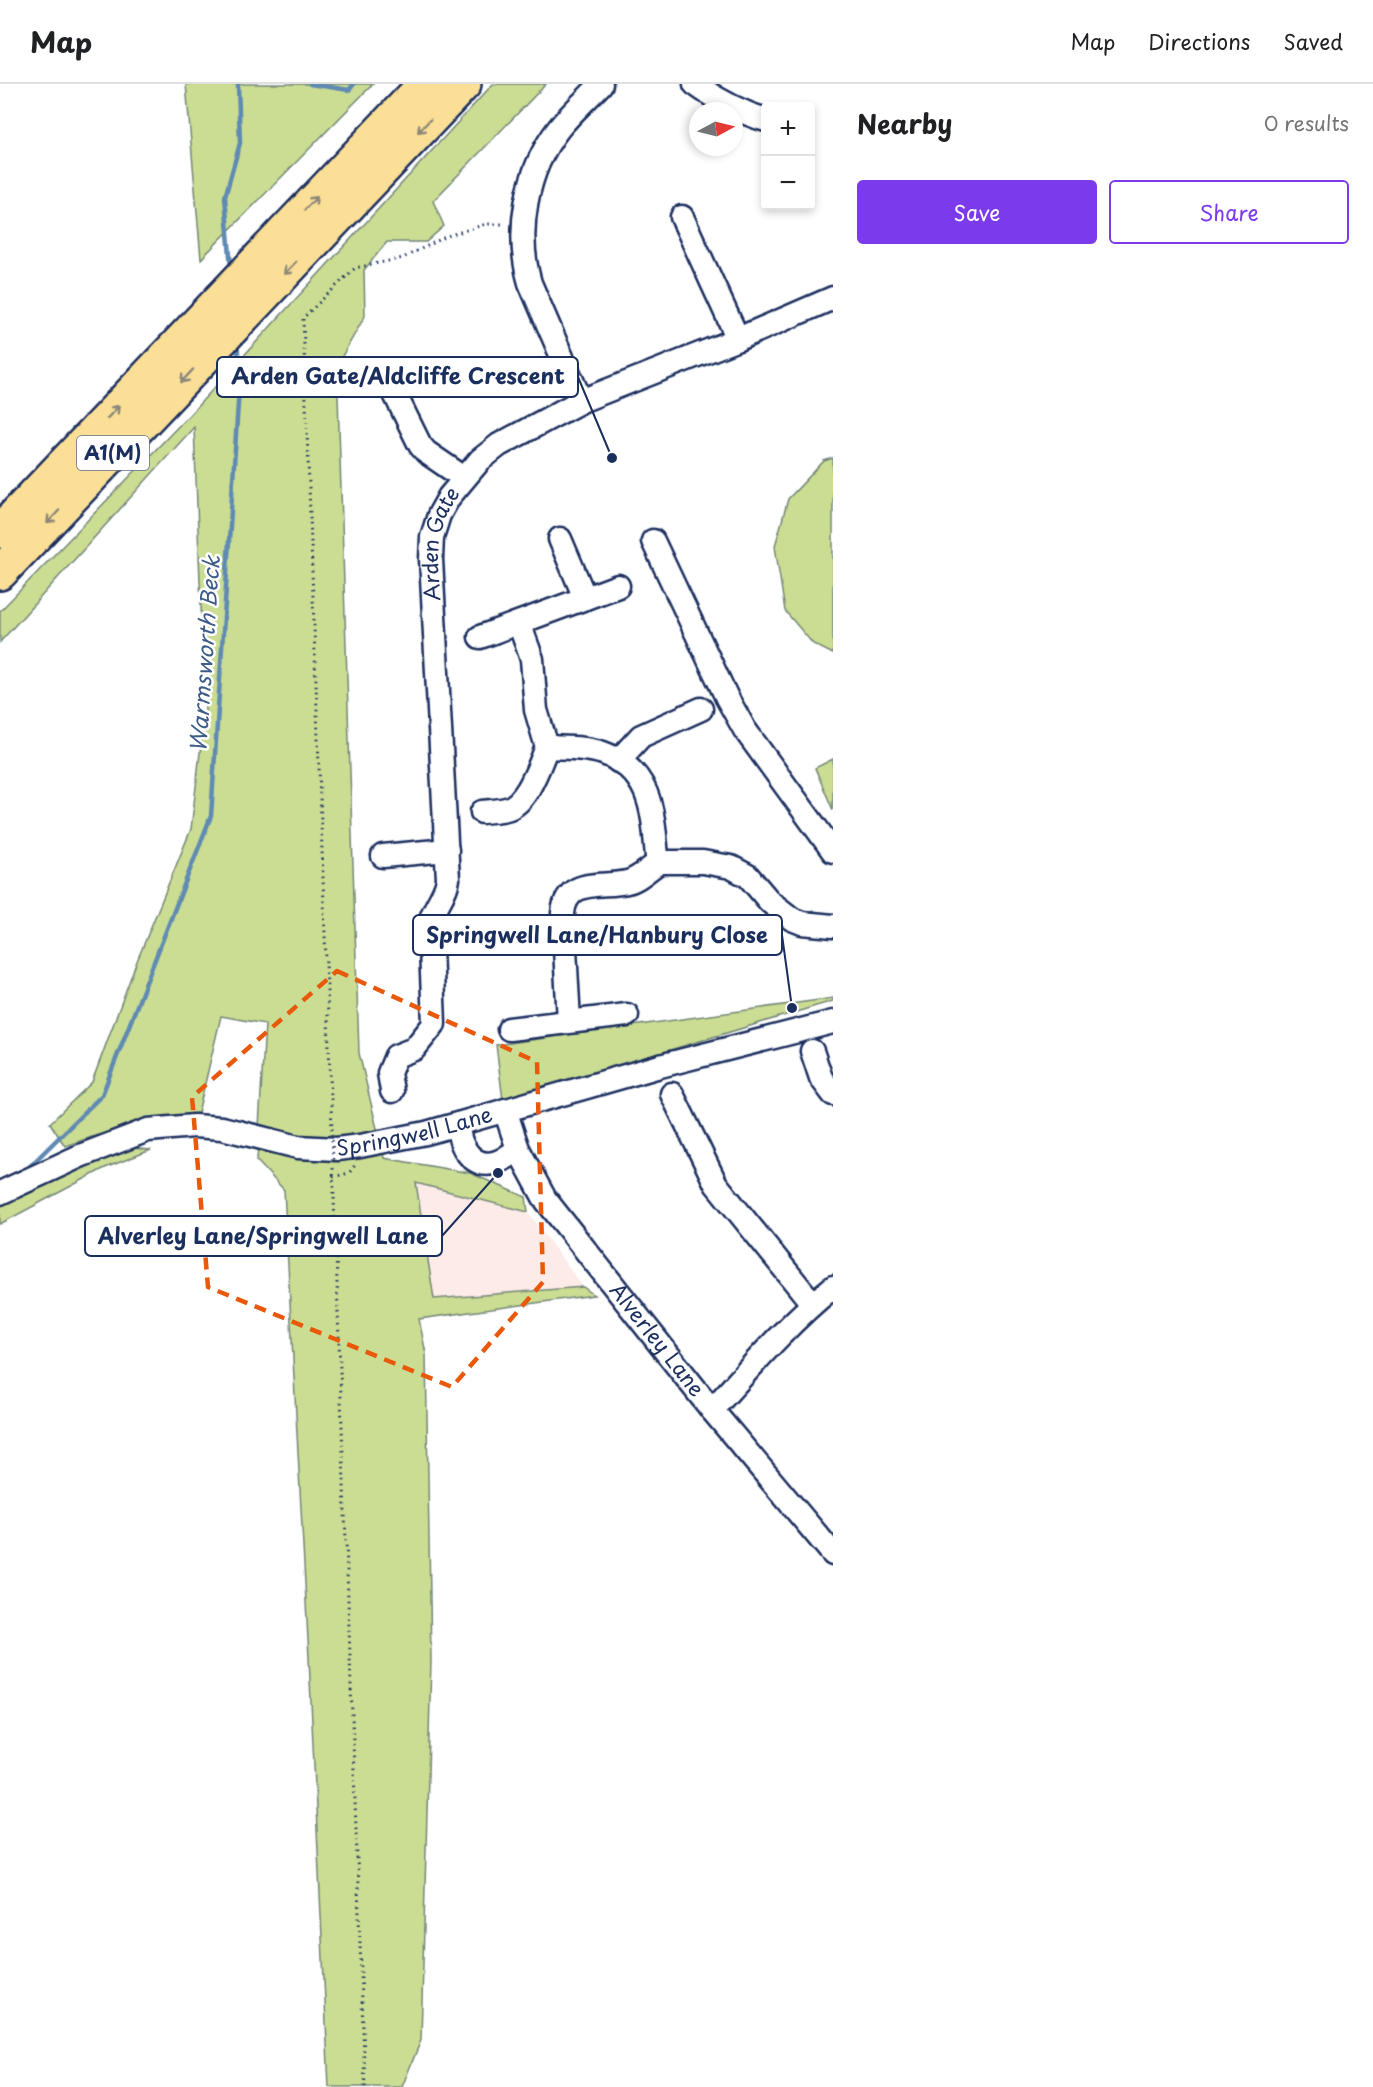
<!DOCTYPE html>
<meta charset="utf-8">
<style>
:root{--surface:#fff;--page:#f2f2f2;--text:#202124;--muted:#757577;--line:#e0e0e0;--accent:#7c3aed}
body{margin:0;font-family:"Playpen Sans",sans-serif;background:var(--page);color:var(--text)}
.controls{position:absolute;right:18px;top:18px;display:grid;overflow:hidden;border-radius:6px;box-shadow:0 3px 9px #0003}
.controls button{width:54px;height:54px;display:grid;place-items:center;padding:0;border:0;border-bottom:2px solid var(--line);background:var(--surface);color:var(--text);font:30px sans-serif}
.compass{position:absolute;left:689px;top:18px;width:54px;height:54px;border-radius:50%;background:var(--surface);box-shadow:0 3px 9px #0003;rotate:83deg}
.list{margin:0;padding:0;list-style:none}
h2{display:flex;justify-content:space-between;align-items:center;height:78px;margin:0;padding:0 24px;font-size:26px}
h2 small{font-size:20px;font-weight:400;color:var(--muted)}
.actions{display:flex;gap:12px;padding:18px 24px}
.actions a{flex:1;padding:14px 0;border:2px solid var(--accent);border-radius:6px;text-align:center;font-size:21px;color:var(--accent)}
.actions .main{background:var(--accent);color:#fff}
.map{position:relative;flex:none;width:833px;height:2003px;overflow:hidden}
header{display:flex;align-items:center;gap:36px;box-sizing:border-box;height:84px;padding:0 30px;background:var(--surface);border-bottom:2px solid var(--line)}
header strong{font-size:28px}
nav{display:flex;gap:33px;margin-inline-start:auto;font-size:21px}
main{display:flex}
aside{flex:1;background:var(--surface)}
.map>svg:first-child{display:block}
.built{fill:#fdebe8}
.green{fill:#cbdd92;stroke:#738678;stroke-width:1.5}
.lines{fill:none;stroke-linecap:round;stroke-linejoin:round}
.stream{stroke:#5e8ab3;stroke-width:4.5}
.minor-casing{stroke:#1b2f5e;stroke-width:27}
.highway-casing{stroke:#1b2f5e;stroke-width:38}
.path{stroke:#1b2f5e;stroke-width:3;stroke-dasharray:1.5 4.5;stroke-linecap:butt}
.minor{stroke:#fff;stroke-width:22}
.highway{stroke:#fbdf96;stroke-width:33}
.path-bridge{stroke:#1b2f5e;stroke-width:3;stroke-dasharray:1.5 4.5;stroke-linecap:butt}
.oneway{stroke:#8b877a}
.marked{fill:none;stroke:#e8590c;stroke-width:4.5;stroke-dasharray:12 8;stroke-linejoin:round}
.labels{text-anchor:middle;stroke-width:5;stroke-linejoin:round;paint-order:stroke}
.shield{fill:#fff;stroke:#5f6d8e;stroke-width:1.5}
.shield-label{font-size:20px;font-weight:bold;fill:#1b2f5e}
.street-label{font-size:21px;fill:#1b2f5e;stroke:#fff}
.water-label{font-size:22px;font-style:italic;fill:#3d5c88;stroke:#fff}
.leader{fill:none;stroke:#1b2f5e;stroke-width:2}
.callout-dot{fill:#1b2f5e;stroke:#fff;stroke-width:2}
.callout{fill:#fff;stroke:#1b2f5e;stroke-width:2}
.callout-label{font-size:22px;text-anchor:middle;font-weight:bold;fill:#1b2f5e}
</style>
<header>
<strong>Map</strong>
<nav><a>Map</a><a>Directions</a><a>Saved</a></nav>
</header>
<main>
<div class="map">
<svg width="833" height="2003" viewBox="0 0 833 2003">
<rect width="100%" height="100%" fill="#fff"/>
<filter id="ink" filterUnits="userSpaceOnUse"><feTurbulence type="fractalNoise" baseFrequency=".0167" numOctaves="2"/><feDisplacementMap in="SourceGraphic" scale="12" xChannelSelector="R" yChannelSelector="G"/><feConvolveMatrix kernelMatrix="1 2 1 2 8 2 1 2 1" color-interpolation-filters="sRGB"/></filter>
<g filter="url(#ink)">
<path class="built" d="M 415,1099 L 528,1128 L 583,1203 L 434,1215 Z"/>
<path class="green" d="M 186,0 L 373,0 L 201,175 Z
M 493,0 L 546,0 L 433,117 L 444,142 L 426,158 L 387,158 L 364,186 L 365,232 L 337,281 L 359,969 L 384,1074 L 470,1089 L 526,1113 L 528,1128 L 416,1099 L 434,1215 L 583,1203 L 594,1211 L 419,1235 L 426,1270 L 431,1576 L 421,1956 L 402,2003 L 329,2003 L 309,1574 L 284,1106 L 257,1077 L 265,940 L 221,932 L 198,1029 L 127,1041 L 65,1062 L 50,1039 L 92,998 L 135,882 L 191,745 L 205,626 L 194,343 L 0,558 L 0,527 L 193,327 Z
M 833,374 L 833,570 L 813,560 L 785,527 L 775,462 L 788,415 L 824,377 Z
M 833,675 L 833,726 L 815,684 Z
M 833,914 L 833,917 L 503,1016 L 496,961 Z
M 132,1064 L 151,1066 L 105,1084 L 0,1140 L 0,1118 Z"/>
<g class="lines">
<path class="stream" d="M 310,0 L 349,6 L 354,0
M 231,184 L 225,113 L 240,59 L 238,0
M 25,1087 L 102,1011 L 211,732 L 240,289 L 237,258"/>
<g class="minor-casing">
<g id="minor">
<path d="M 695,0 C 717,16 739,28 766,36"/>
<path d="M 682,133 L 738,255"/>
<path d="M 389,298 L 420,361 L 426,368 L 464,394"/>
<path d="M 581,317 L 530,199 C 515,148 526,86 559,44 C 572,28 587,15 601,0"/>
<path d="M 560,455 L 585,514"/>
<path d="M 653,457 L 727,614 L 745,646 L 833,767"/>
<path d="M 480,553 L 618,502"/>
<path d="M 547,663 C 565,664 586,663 603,669 C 652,687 653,729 657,773 L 659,778 L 703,778 L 731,783 L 748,792 L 770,818 L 792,835 L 802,839 L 833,842"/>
<path d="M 618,677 L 641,652 L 701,625"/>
<path d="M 482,728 C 489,727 498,727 506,725 C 527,720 539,682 547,663 L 536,626 L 532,575 L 519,539"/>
<path d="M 383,772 L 447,766"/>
<path d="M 569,937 L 563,829 C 567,793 601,804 627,798 C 638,796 650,784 659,778"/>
<path d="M 509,945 L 627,931"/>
<path d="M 812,967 L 821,994 L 833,1010"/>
<path id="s1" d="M 392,1007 L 389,989 L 396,972 L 414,965 L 434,940 L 430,838 C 434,822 446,811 448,795 L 431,475 L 432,453 L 439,431 L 449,413 L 480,376 L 499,361 L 581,317 L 738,255 L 833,214"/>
<path d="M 672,1010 L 716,1100 L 812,1219"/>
<path id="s2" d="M 505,1026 L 518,1065 L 545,1115 L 712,1326 L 833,1470"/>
<path d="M 458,1040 C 458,1060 472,1087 497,1078 C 504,1076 511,1070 518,1065"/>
<path id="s3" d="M 0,1109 L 80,1072 L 148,1046 L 194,1042 L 222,1044 L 298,1063 L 337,1065 L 360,1062 L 426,1049 L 660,982 L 833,938"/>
<path d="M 712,1326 C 751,1283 788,1239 833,1203"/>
</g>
</g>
<g class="highway-casing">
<path id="highway" d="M 0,447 L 425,0
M 0,489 L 464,0"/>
</g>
<path class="path" d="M 332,1046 L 303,234 L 355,184 L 403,174 L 447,152 L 486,140 L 506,140
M 333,1084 L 365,2003
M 333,1093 L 349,1089 L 355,1081"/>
<use href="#minor" class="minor"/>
<use href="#highway" class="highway"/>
<path class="path-bridge" d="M 332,1050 L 333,1079"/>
</g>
<defs><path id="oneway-shaft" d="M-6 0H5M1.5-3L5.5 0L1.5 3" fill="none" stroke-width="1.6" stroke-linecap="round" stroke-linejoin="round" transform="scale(1.5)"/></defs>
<g class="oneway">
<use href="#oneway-shaft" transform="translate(424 42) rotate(134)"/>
<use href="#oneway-shaft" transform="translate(311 119) rotate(-46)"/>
<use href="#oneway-shaft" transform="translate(290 184) rotate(134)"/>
<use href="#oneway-shaft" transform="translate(187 292) rotate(133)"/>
<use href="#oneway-shaft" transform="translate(113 328) rotate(-47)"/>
<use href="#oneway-shaft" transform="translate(53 433) rotate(133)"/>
</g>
</g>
<path class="marked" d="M 337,887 L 537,978 L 543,1198 L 452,1303 L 208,1203 L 192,1013 Z"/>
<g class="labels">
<rect class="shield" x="77" y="352" width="72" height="34" rx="4.5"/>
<g class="shield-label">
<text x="113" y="376">A1(M)</text>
</g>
<g class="street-label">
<text dy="7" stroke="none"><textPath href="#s1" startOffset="574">Arden Gate</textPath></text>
<text dy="7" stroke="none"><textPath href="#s3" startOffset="432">Springwell Lane</textPath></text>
<text dy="7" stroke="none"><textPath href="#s2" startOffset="278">Alverley Lane</textPath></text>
</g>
<g class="water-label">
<text transform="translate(205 570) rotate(-86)" y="8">Warmsworth Beck</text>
</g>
</g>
<path class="leader" d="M612 374L578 293M792 924L782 851M498 1089L442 1152"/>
<g class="callout-dot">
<circle cx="612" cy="374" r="6"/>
<circle cx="792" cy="924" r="6"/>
<circle cx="498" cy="1089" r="6"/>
</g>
<g class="callout">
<rect x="217" y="273" width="361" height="40" rx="6"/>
<rect x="413" y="831" width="369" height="40" rx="6"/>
<rect x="85" y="1132" width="357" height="40" rx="6"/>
</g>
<g class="callout-label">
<text x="398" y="300">Arden Gate/Aldcliffe Crescent</text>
<text x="597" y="859">Springwell Lane/Hanbury Close</text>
<text x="263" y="1160">Alverley Lane/Springwell Lane</text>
</g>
</svg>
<div class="controls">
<button>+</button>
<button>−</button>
</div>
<svg class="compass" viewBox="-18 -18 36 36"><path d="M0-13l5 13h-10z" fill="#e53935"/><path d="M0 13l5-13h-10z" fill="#757577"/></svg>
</div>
<aside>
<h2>Nearby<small>0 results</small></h2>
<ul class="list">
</ul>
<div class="actions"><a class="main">Save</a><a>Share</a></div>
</aside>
</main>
